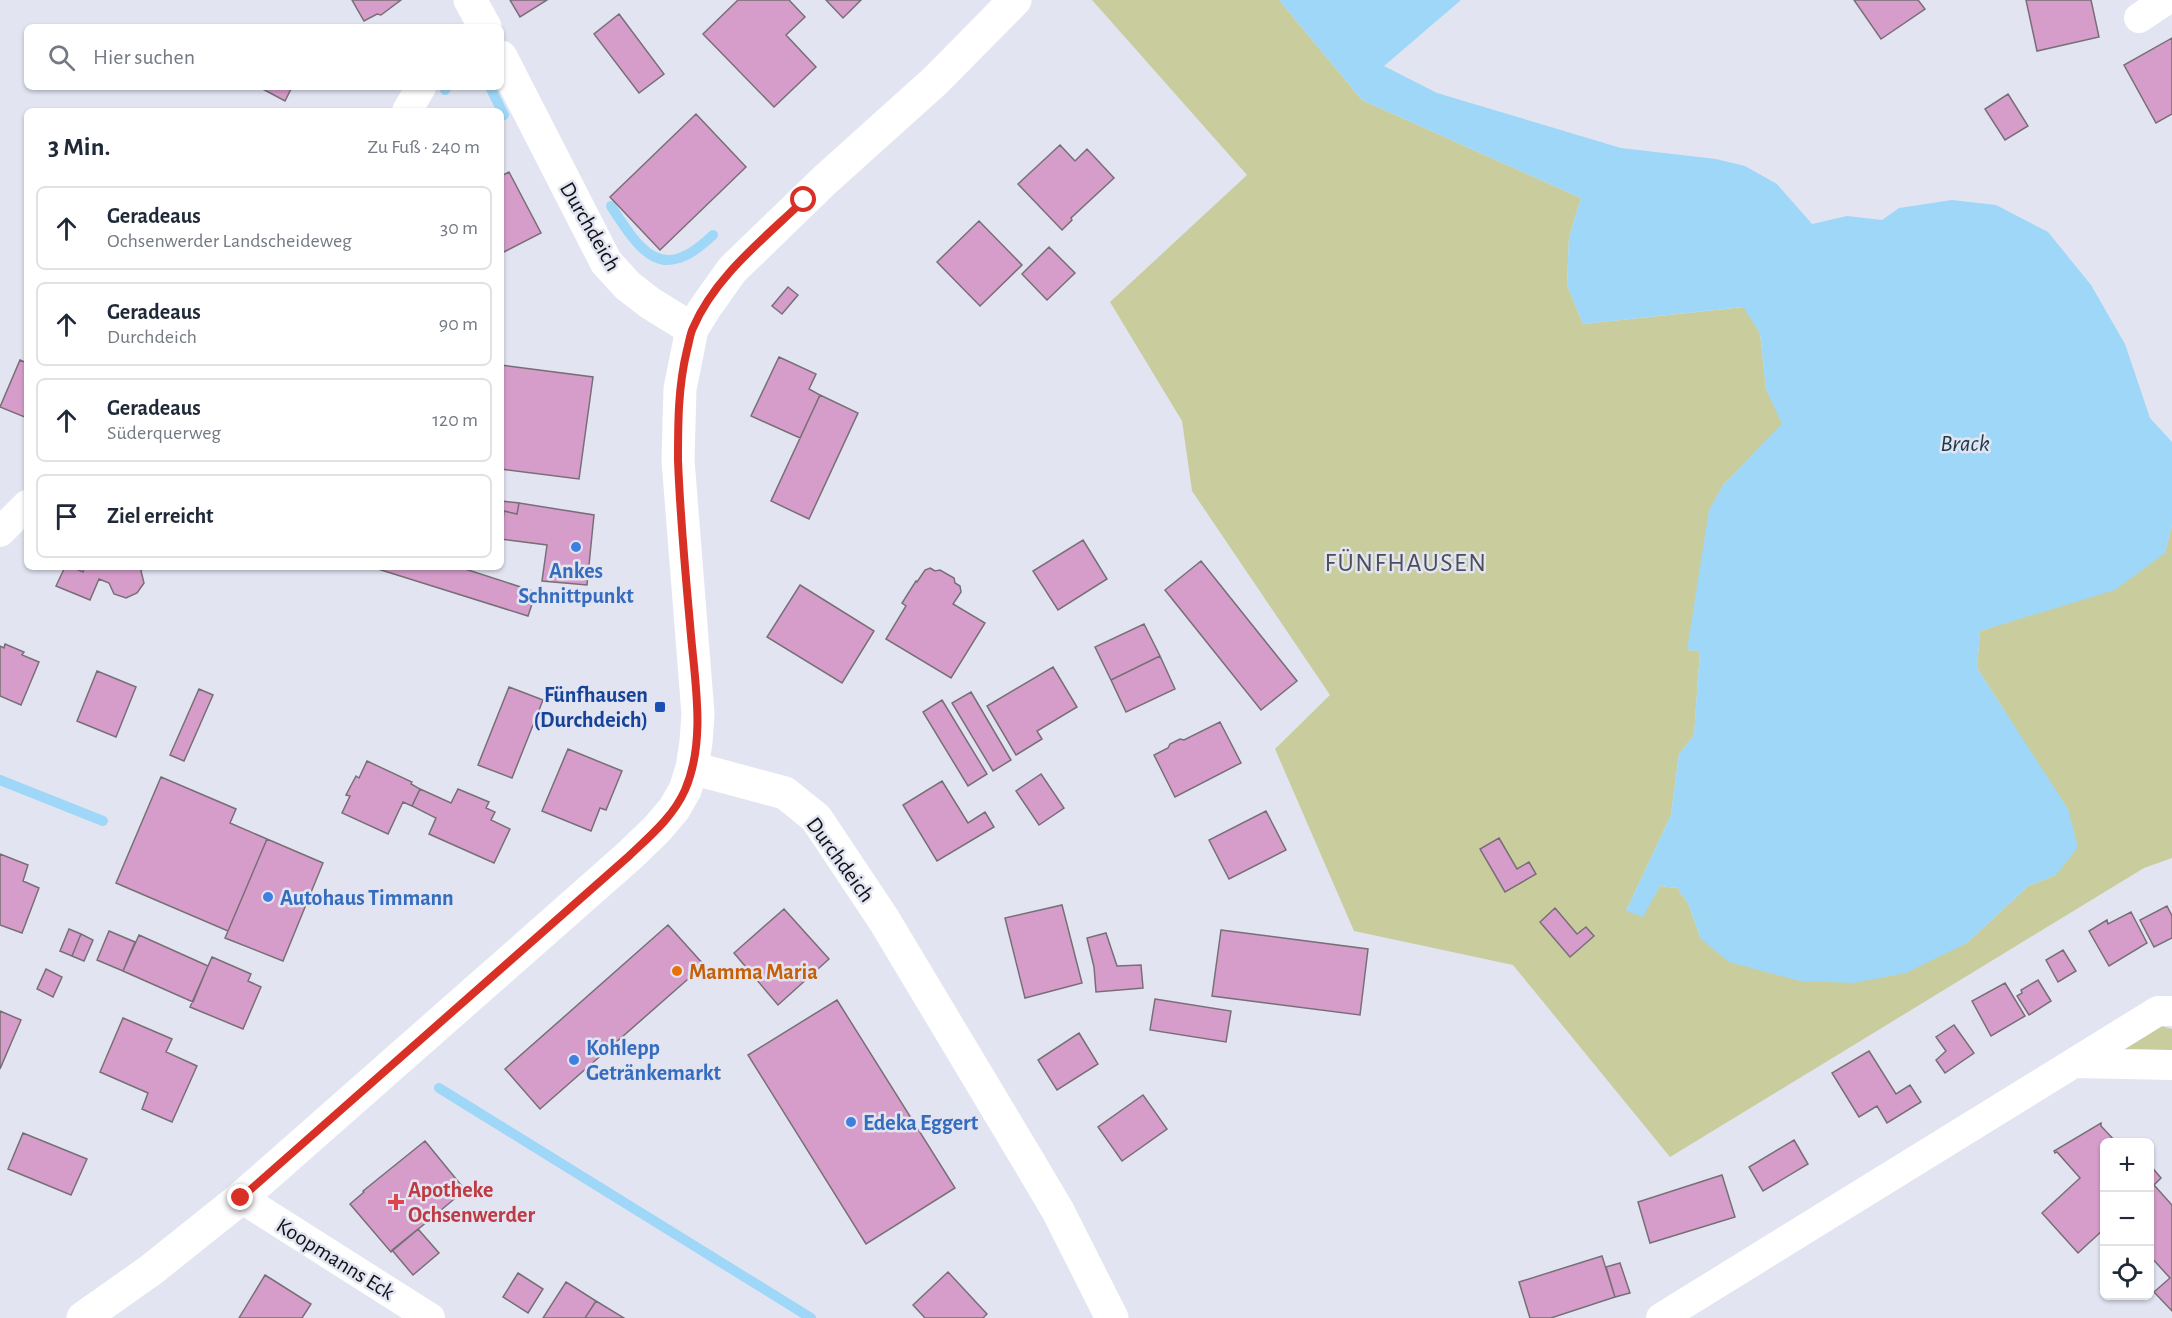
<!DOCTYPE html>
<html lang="de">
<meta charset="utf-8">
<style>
:root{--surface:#fff;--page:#f6f6f7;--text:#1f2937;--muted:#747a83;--line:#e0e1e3}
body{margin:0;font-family:"Alegreya Sans",sans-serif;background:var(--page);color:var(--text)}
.controls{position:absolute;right:18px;bottom:18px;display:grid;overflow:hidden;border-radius:9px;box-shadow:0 2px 4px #0004}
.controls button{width:54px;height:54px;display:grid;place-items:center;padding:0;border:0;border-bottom:2px solid var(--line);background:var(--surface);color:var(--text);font:30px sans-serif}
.stop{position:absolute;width:18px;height:18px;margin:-14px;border:4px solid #d93025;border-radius:50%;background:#fff}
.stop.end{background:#d93025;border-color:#fff;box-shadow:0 2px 6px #0008}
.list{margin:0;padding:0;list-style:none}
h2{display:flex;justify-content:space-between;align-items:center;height:78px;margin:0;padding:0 24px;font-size:26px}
h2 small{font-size:20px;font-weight:400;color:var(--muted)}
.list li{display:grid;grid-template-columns:39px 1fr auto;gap:18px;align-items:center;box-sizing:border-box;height:84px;margin:0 12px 12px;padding:0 12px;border:2px solid var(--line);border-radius:9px}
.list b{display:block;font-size:22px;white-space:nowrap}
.list p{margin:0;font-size:20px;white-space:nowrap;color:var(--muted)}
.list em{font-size:20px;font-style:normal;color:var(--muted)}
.icon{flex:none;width:33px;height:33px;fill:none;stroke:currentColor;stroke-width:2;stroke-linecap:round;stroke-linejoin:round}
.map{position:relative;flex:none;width:2172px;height:1318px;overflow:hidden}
.search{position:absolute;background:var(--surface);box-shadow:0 2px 4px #0004;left:24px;top:24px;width:480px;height:66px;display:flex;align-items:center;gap:15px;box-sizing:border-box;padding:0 21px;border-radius:9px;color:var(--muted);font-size:22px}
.panel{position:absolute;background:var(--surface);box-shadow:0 2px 4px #0004;left:24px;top:108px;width:480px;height:462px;border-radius:9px}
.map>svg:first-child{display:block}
.green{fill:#c9cd9d}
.water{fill:#9ed7f7}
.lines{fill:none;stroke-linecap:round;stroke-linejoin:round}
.stream{stroke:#9ed7f7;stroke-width:10}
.building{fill:#d69dcb;stroke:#786f76;stroke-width:1.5}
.minor{stroke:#fff;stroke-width:30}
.tertiary{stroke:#fff;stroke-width:33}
.route{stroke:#d93025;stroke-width:8}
.shop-dot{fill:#3f7fe0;stroke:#e2e5f1;stroke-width:2}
.transit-dot{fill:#1a4fb4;stroke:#e2e5f1;stroke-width:2}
.food-dot{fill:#e8710a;stroke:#e2e5f1;stroke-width:2}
.health-dot{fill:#e0444e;stroke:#e2e5f1;stroke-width:2}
.labels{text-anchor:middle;stroke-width:5;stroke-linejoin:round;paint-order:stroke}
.street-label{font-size:22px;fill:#111216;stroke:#e2e5f1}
.shop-label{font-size:22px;font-weight:bold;fill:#366cbe;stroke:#e2e5f1;text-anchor:start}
.transit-label{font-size:22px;font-weight:bold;fill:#164399;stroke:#e2e5f1;text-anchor:end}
.food-label{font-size:22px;font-weight:bold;fill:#c56008;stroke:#e2e5f1;text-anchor:start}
.health-label{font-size:22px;font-weight:bold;fill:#be3a42;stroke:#e2e5f1;text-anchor:start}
.water-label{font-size:24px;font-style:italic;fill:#193a4b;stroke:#e2e5f1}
.quarter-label{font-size:26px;letter-spacing:1.5px;fill:#4c4f59;stroke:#e2e5f1}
</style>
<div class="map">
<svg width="2172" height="1318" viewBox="0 0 2172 1318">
<rect width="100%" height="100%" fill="#e2e5f1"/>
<path class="green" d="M 1092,0 L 1279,0 L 1362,100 L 1581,198 L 1569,237 L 1567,285 L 1583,324 L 1744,307 L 1760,333 L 1766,389 L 1783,424 L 1723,485 L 1688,650 L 1700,651 L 1694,735 L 1679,754 L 1671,815 L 1626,911 L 1660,886 L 1677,888 L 1688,903 L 1701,939 L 1967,943 L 2028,886 L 2056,875 L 2006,713 L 1977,668 L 1980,631 L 2024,617 L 2165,553 L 2172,525 L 2172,858 L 2144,868 L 1670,1157 L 1513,965 L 1354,931 L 1275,749 L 1330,695 L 1192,491 L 1182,421 L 1110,302 L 1247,175 Z
M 2161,1026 L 2172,1029 L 2172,1050 L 2162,1053 L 2114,1052 Z"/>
<path class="water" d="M 1279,0 L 1461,0 L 1384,66 L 1437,93 L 1621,148 L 1716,159 L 1745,166 L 1777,184 L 1812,224 L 1847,216 L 1882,220 L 1899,208 L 1952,200 L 1996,205 L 2048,232 L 2091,285 L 2125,344 L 2150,418 L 2172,442 L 2172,525 L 2165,553 L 2115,590 L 1980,631 L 1977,668 L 2068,809 L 2078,847 L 2056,875 L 2028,886 L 1967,943 L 1906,973 L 1853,983 L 1800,981 L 1729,962 L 1701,939 L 1688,903 L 1677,888 L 1660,886 L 1643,917 L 1626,911 L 1671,815 L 1679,754 L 1694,735 L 1700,651 L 1687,650 L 1709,510 L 1723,485 L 1782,424 L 1766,389 L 1760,333 L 1743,307 L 1583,324 L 1567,285 L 1569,237 L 1581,198 L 1362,100 Z"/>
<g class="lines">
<path class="stream" d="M 490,87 L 504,115
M 445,90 L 447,87
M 611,206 C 642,254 662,284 713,235
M 0,780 L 103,821
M 439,1088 L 811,1318"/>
</g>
<path class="building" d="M 352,0 L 401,0 L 381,15 L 377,14 L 364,21 Z
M 510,0 L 547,0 L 520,17 Z
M 738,0 L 789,0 L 805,17 L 786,35 L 816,67 L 774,107 L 703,34 Z
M 826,0 L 861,0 L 843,18 Z
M 1854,0 L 1918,0 L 1925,9 L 1881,39 Z
M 2026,0 L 2091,0 L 2099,37 L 2037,51 Z
M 619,14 L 664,74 L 639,93 L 594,34 Z
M 2172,38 L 2172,114 L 2156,123 L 2124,65 Z
M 259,87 L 292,87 L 285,101 Z
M 2008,94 L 2028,126 L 2005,140 L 1985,109 Z
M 696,114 L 746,167 L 660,250 L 610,197 Z
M 1060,145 L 1075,161 L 1087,149 L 1114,178 L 1071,218 L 1072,220 L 1062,230 L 1018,184 Z
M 509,172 L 541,233 L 504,252 L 501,246 L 501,176 Z
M 979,221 L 1022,265 L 980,306 L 937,262 Z
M 1049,247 L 1075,273 L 1047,300 L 1022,274 Z
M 788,287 L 798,295 L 782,314 L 772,306 Z
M 779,357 L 816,374 L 809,389 L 820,395 L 800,438 L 751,416 Z
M 20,360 L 27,363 L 27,418 L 0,407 Z
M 501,365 L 593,377 L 579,479 L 501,469 Z
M 820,395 L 858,413 L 809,519 L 771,501 Z
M 501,501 L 519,503 L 517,514 L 504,511 L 501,531 Z
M 519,503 L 594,515 L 587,585 L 542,581 L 547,545 L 501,539 L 504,511 L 517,514 Z
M 1083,540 L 1107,579 L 1058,610 L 1033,571 Z
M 1201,561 L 1297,681 L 1261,710 L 1165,590 Z
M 65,567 L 72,567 L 83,572 L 84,567 L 143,567 L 141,571 L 144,583 L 137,593 L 126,598 L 114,594 L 109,583 L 99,579 L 90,600 L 56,586 Z
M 379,567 L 459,567 L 536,592 L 528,616 L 378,569 Z
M 930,568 L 935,571 L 940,570 L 954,578 L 955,583 L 960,586 L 961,592 L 953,604 L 985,623 L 951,678 L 886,639 L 906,606 L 902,603 L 916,581 L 917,582 L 925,570 Z
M 800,585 L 874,631 L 842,683 L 767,637 Z
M 1144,624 L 1160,656 L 1111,680 L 1095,647 Z
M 5,644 L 24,652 L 22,655 L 39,662 L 21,705 L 0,696 L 0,646 L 4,648 Z
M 1160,656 L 1175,689 L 1126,712 L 1111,680 Z
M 1053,667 L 1077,707 L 1037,731 L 1042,739 L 1016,755 L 987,706 Z
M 97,671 L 136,687 L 116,737 L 77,721 Z
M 509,687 L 543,700 L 512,778 L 478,765 Z
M 199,689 L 213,695 L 184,761 L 170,755 Z
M 971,692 L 1011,760 L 993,771 L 952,703 Z
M 942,700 L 987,774 L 968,786 L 923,712 Z
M 1220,722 L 1241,763 L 1175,797 L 1154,755 L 1168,748 L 1170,744 L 1180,739 L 1184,740 Z
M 568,749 L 622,771 L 606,810 L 600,808 L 591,831 L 542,811 Z
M 367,761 L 412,782 L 411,784 L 420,789 L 412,806 L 403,802 L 388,834 L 342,813 L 350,796 L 346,795 L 356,776 L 359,778 Z
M 1041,774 L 1064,808 L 1039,825 L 1016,791 Z
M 161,777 L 236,809 L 230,823 L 267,839 L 228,931 L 116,883 Z
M 942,781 L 968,823 L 985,812 L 994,827 L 937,861 L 903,805 Z
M 420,789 L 451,803 L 458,789 L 489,802 L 486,808 L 495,812 L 491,820 L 510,829 L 494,863 L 429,834 L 436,818 L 412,806 Z
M 1266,811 L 1286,850 L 1229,879 L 1209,840 Z
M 1499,838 L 1517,869 L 1529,862 L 1536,874 L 1505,892 L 1480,849 Z
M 267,839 L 323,863 L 283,961 L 225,938 Z
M 0,854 L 28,865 L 23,881 L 39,888 L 22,933 L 0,925 Z
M 1062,905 L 1082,983 L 1025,998 L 1005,918 Z
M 2167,906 L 2172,916 L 2172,938 L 2154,947 L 2140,920 Z
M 1555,908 L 1577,934 L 1586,927 L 1594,936 L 1570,957 L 1540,922 Z
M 784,909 L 829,959 L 778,1005 L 734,953 Z
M 2131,912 L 2147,943 L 2109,966 L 2089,931 L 2107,920 L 2108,924 Z
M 668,925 L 704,965 L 540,1109 L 505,1069 Z
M 69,929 L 81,934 L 72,956 L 60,951 Z
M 1221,930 L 1368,949 L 1360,1015 L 1212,996 Z
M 109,931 L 135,942 L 123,971 L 97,960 Z
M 1106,933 L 1117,966 L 1141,965 L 1143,988 L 1096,992 L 1094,967 L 1087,938 Z
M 81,934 L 93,940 L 84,961 L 72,956 Z
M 139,935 L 208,966 L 193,1002 L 123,971 Z
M 2063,950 L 2076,971 L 2058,982 L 2046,960 Z
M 212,957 L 251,974 L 248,981 L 261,987 L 243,1029 L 190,1007 Z
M 46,969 L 62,977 L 53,997 L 37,989 Z
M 2038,980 L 2051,1001 L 2029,1015 L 2017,996 L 2022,993 L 2021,990 Z
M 2005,983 L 2025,1016 L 1991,1036 L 1972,1001 Z
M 1155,999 L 1231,1011 L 1226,1042 L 1150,1030 Z
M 837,1000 L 955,1188 L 866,1244 L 748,1055 Z
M 0,1011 L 21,1020 L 0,1069 Z
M 123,1018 L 172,1039 L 166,1052 L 197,1066 L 172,1122 L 142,1109 L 148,1093 L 100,1072 Z
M 1954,1025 L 1974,1053 L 1945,1073 L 1936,1060 L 1946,1051 L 1936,1037 Z
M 1079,1033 L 1098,1064 L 1057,1090 L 1038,1060 Z
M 1869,1051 L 1896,1094 L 1910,1085 L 1921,1102 L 1887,1123 L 1877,1106 L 1859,1117 L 1832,1073 Z
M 1143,1095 L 1167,1129 L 1122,1161 L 1098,1127 Z
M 2101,1123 L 2101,1126 L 2116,1142 L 2104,1142 L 2104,1229 L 2078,1253 L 2042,1213 L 2080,1178 L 2057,1152 L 2055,1153 L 2054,1151 Z
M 23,1133 L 87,1159 L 71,1195 L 8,1169 Z
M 1794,1140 L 1808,1164 L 1763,1191 L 1749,1167 Z
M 425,1141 L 465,1190 L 391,1252 L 350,1204 L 364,1192 L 363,1191 Z
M 2150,1165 L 2161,1178 L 2154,1185 L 2172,1205 L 2172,1311 L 2154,1292 L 2170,1278 L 2150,1256 Z
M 1722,1175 L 1735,1217 L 1650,1243 L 1638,1202 Z
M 418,1229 L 439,1253 L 413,1275 L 392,1250 Z
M 1602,1256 L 1615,1297 L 1551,1318 L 1530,1318 L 1519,1282 Z
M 1620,1263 L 1630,1293 L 1615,1297 L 1606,1267 Z
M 948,1272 L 987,1314 L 983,1318 L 925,1318 L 913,1305 Z
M 518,1273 L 543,1289 L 528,1313 L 503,1297 Z
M 265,1275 L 311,1304 L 302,1318 L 239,1318 Z
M 566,1282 L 596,1301 L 585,1318 L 543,1318 Z
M 596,1301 L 624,1318 L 585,1318 Z"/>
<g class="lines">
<path class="minor" d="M 2139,18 L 2166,0
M 407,111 L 421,87
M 0,532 L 27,505
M 2075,1063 L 2172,1065
M 241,1198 L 430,1318
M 1661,1318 L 2158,1011 L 2172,1011"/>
<path class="tertiary" d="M 470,0 L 485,27
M 501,57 L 606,262 L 628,286 L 650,303 L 692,329
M 692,768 L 785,793 L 816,818 L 884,920 L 1026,1157 L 1058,1211 L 1112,1318
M 83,1318 L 151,1270 L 241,1198 L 629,856 L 657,829 L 674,809 L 685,790 L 692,768 L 696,742 L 698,714 L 678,460 L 680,389 L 692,329 L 705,308 L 732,270 L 825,180 L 935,81 L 1015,0"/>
</g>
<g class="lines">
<path class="route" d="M 241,1198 L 629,856 C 650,836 673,817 685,790 C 707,739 694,678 690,624 C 685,569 680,515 678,460 C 678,423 678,387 687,350 C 689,343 690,334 693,328 C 715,276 765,238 804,200"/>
</g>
<g class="shop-dot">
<circle cx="576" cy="547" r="6"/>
<circle cx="268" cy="897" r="6"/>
<circle cx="574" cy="1060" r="6"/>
<circle cx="851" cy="1122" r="6"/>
</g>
<rect class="transit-dot" x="654" y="701" width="12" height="12" rx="3"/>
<circle class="food-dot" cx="677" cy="971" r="6"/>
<path class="health-dot" d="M393 1193h6v6h6v6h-6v6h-6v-6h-6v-6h6z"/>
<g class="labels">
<g class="street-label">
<text transform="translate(591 226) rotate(60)" y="8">Durchdeich</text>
<text transform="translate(841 859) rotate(54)" y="8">Durchdeich</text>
<text transform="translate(336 1258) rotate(32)" y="8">Koopmanns Eck</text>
</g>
<g class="shop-label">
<text x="576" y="578" text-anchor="middle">Ankes<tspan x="576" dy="25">Schnittpunkt</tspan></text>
<text x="280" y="905">Autohaus Timmann</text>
<text x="586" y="1055">Kohlepp<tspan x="586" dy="25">Getränkemarkt</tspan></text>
<text x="863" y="1130">Edeka Eggert</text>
</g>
<g class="transit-label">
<text x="648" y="702">Fünfhausen<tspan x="648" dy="25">(Durchdeich)</tspan></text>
</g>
<g class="food-label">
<text x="689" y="979">Mamma Maria</text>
</g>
<g class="health-label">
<text x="408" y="1197">Apotheke<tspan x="408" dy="25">Ochsenwerder</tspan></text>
</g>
<g class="water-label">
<text x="1965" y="451">Brack</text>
</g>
<g class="quarter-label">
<text x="1406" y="571">FÜNFHAUSEN</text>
</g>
</g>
</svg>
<div class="controls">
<button>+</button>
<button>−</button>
<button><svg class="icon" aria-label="locate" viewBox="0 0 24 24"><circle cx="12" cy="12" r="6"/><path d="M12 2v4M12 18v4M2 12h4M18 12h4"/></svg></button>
</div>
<div class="stop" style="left:804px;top:200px"></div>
<div class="stop end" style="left:241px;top:1198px"></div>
<div class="search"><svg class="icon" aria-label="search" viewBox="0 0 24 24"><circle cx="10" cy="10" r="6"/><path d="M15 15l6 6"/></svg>Hier suchen</div>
<section class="panel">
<h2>3 Min.<small>Zu Fuß · 240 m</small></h2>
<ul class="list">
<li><svg class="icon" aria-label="ahead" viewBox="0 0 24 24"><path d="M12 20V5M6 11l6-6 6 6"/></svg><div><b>Geradeaus</b><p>Ochsenwerder Landscheideweg</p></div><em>30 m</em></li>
<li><svg class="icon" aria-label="ahead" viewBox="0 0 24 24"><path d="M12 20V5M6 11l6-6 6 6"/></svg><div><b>Geradeaus</b><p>Durchdeich</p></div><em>90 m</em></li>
<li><svg class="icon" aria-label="ahead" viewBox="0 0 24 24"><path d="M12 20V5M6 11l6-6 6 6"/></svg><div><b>Geradeaus</b><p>Süderquerweg</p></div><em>120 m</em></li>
<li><svg class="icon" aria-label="arrive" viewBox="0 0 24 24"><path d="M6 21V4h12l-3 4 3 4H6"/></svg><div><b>Ziel erreicht</b></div></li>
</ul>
</section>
</div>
